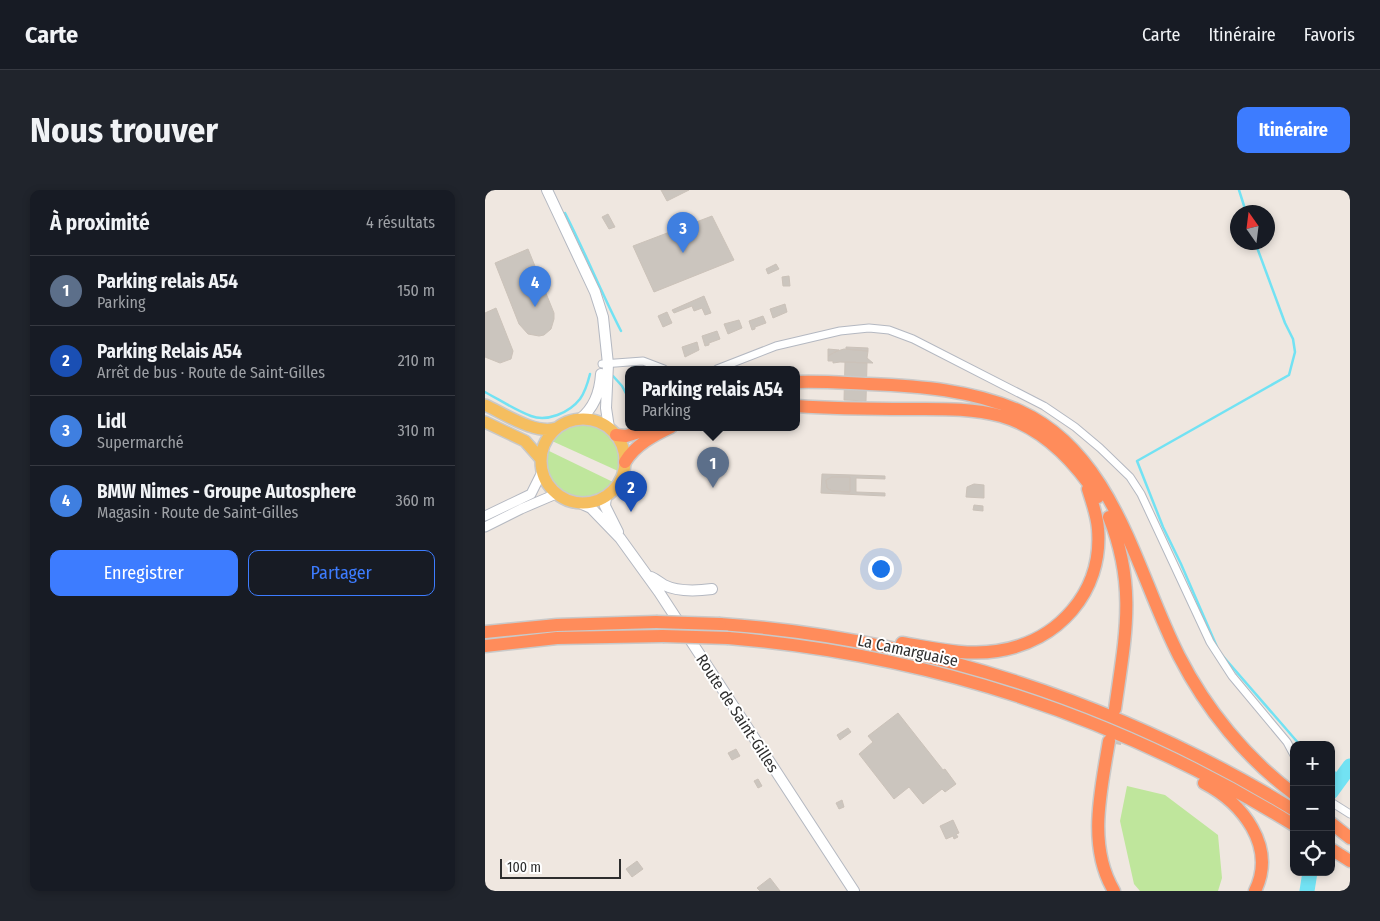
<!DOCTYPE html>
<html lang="fr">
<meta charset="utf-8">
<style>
:root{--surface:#171b24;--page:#20242c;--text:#f1f3f6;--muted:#9ea1a6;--line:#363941;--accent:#3d7cff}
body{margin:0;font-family:"Fira Sans Condensed",sans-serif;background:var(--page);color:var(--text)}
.controls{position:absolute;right:15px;bottom:15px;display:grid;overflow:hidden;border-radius:10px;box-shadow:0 2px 8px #0003}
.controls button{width:45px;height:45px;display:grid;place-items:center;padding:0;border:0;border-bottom:1px solid var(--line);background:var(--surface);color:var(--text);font:25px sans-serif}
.compass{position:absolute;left:745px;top:15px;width:45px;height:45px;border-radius:50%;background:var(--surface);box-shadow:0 2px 8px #0003;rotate:346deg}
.scale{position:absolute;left:15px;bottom:12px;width:121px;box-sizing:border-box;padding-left:5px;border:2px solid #2e2e2e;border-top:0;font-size:14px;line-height:18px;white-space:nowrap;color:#2e2e2e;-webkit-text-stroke:4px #fff;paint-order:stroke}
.you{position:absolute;left:395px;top:378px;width:18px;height:18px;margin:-12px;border:4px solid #fff;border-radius:50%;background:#1a73e8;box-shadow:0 0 0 8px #1a73e833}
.badge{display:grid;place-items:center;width:32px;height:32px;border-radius:50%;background:var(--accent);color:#fff;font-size:16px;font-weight:700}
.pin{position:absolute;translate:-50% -41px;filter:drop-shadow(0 1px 2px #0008)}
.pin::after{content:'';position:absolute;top:26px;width:18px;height:15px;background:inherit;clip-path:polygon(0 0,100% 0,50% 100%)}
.popup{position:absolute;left:140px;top:176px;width:175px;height:65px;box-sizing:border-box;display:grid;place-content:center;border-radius:10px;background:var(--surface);filter:drop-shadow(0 1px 4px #0005);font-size:16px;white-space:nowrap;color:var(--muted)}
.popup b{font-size:19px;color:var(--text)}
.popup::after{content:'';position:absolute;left:50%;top:100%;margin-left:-10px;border:10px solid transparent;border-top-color:var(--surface)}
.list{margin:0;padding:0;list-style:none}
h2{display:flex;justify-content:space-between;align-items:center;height:65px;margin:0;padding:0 20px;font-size:21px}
h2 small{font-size:16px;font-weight:400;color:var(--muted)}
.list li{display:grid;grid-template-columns:32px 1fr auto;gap:15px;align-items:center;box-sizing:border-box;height:70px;padding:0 20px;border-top:1px solid var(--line)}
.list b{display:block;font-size:19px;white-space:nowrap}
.list p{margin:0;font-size:16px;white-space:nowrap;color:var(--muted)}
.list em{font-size:16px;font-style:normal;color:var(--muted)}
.actions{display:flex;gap:10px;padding:15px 20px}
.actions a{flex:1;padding:11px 0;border:1px solid var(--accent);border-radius:10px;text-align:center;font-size:18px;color:var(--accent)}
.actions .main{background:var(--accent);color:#fff}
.icon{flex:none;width:28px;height:28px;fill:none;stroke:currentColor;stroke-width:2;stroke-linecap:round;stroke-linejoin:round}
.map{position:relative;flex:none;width:865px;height:701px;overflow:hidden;border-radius:10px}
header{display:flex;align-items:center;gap:30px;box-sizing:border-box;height:70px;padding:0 25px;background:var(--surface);border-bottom:1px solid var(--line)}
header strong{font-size:24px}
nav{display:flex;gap:28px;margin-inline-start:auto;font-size:18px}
.intro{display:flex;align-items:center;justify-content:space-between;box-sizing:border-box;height:120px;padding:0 30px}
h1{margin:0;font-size:35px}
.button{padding:12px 22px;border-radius:10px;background:var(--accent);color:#fff;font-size:18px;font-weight:700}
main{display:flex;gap:30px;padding:0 30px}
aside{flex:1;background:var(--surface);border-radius:10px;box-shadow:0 2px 8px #0003}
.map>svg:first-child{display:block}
.green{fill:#bfe69c}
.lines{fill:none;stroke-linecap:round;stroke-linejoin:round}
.stream{stroke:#72e2f3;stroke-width:2.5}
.river{stroke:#72e2f3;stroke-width:15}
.building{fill:#cbc5be;stroke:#cbc2b9;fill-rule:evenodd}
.motorway-tunnel{stroke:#c8c2bc;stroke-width:12;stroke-dasharray:12 6;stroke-linecap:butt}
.minor-casing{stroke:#b4b8c1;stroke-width:9}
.tertiary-casing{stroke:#b4b8c1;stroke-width:11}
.secondary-casing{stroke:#b4b8c1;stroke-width:12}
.primary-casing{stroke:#c9c9c9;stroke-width:14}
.motorway-casing{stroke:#c9c9c9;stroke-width:15}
.minor{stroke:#fff;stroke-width:7}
.tertiary{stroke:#fff;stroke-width:9}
.secondary{stroke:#fff;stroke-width:10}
.primary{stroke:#f5be5f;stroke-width:11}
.motorway{stroke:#ff8c5b;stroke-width:12}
.motorway-bridge-casing{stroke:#c9c9c9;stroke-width:15;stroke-linecap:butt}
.motorway-bridge{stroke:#ff8c5b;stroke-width:12}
.labels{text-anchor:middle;stroke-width:4;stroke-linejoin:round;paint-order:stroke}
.street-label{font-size:16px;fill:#2e2e2e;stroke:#fff}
</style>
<header>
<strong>Carte</strong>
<nav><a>Carte</a><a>Itinéraire</a><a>Favoris</a></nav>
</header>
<div class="intro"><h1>Nous trouver</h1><a class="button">Itinéraire</a></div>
<main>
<aside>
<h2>À proximité<small>4 résultats</small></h2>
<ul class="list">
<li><span class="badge" style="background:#5c6f8a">1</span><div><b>Parking relais A54</b><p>Parking</p></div><em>150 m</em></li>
<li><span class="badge" style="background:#1a4fb4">2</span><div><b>Parking Relais A54</b><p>Arrêt de bus · Route de Saint-Gilles</p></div><em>210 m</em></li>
<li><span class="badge" style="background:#3f7fe0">3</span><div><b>Lidl</b><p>Supermarché</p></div><em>310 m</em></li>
<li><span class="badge" style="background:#3f7fe0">4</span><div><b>BMW Nimes - Groupe Autosphere</b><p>Magasin · Route de Saint-Gilles</p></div><em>360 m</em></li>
</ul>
<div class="actions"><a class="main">Enregistrer</a><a>Partager</a></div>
</aside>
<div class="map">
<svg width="865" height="701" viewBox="0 0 865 701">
<rect width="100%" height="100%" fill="#efe7e0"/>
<path class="green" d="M 101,234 C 127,241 136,255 133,281 L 67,251 C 77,239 85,235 101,234 Z
M 62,260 L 128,292 C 99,324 56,304 62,260 Z
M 642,596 L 680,605 L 733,645 L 737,688 L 733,701 L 655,701 L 649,694 L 635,631 Z"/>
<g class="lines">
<path class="stream" d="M 754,0 L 761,22
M 80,23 C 100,62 116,102 136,141
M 149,176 L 150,179
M 128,186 L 137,196 L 144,209
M 0,202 C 15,210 30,220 46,226 C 62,232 84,223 95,209 C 100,202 103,192 105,184
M 732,457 L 696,374 L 678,337 L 652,271 L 804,185 L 810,162 L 808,149 L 800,133 L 770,52
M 736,464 L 815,555
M 846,580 L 857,587"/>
<path class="river" d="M 846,602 L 865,576
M 822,701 L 825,682"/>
</g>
<path class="building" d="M 176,0 L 204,0 L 182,11 Z
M 123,24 L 130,37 L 124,39 L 117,27 Z
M 227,26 L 249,70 L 169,102 L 148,56 Z
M 43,59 L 69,123 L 69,129 L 66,139 L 59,145 L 54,146 L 43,144 L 34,134 L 10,73 Z
M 291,74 L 294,79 L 283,84 L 281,79 Z
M 304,86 L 305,96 L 298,96 L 297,87 Z
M 219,106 L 226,123 L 220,125 L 217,118 L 209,121 L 207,116 L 189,123 L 187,120 Z
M 300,114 L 302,122 L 288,128 L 285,119 Z
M 11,118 L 28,161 L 26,169 L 15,173 L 0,167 L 0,123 Z
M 182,122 L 187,133 L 178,137 L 173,126 Z
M 278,126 L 281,133 L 270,137 L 270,139 L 267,140 L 264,131 Z
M 254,130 L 257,138 L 243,144 L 239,134 Z
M 232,141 L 235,149 L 224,153 L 224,155 L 220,156 L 217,146 Z
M 212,152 L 214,160 L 200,167 L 197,157 Z
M 361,157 L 383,158 L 383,161 L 361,159 Z
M 343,159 L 354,160 L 343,166 Z
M 359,159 L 383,161 L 382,168 L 388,173 L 355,172 L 348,173 L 348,171 L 343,171 L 343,166 L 349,162 Z
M 360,172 L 382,173 L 381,211 L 359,210 Z
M 337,284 L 400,286 L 400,289 L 371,288 L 371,302 L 400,303 L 400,306 L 336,303 ZM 347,287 L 365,287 L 365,302 L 347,301 L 342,298 L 341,290 Z
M 347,287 L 365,287 L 365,302 L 347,301 L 342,298 L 341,290 Z
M 489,294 L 499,295 L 499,308 L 481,307 L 482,297 Z
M 489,315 L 498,316 L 498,321 L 488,320 Z
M 413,523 L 458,580 L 460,579 L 471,594 L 460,602 L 457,599 L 438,614 L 424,597 L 409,609 L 374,564 L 388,552 L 383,546 Z
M 363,538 L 366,542 L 355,550 L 352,545 Z
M 251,559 L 255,566 L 247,570 L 243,563 Z
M 273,589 L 277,596 L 273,598 L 269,591 Z
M 357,610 L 359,617 L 354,619 L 351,613 Z
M 468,630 L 474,643 L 471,644 L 473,647 L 469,649 L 468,646 L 461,649 L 455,636 Z
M 152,671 L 158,679 L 147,687 L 141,679 Z
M 285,688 L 295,701 L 275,701 L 272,698 Z"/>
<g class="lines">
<path class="motorway-tunnel" d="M 630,554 L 635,521"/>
<g class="minor-casing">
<path id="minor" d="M 117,174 L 158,171 L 179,179
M 232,179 L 291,156 L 355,141 L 384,138 L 404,140 L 428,149 L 559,216 L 590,237 L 615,258 L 645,287 L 656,304 L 725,452 L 747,486 L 802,552 L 809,565
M 846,612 L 865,624"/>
</g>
<g class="tertiary-casing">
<path id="tertiary" d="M 0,326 L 46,304 L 57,282
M 0,337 L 36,319 L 71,304"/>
</g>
<g class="secondary-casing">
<path id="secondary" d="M 62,0 L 110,102 L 118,127 L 123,174 L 121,218 L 124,238
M 95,229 C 109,218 115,201 116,184
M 121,306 L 120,316 L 133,342
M 97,314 L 106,318 L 135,348 L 174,402 L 369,701
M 166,387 C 171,389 175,393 179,395 C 193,402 212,401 227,399"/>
</g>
<g class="primary-casing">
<path id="primary" d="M 0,215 C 20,224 50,245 72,238
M56 271a42 42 0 1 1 84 0a42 42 0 1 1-84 0Z
M 0,232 L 40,251 L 55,268"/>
</g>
<g class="motorway-casing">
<path id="motorway" d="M 312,192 C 336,191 360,193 384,194 C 435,196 487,200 535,221 C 630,264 651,382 694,466 C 721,519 761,568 809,604
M 312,216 C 350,219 388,219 426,219 C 455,219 487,218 516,226 C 558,238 590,272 613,307
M 131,245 L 141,246 L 170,237
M 140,272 C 150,255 169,245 186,237
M 624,327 C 652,397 640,447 630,519
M 235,434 C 438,448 635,513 809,620
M 0,442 L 72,435 L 171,432
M 243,448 C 448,465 634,527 809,635
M 417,453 C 448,458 481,466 512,461 C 573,452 618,402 613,339 C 612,325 607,312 603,299
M 0,456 L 72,448 L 178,446
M 624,551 C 616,600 602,656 629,701
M 719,593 C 757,613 792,656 770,701
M 846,633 L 865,648
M 846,659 L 865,671"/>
</g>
<use href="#minor" class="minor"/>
<use href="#tertiary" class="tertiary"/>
<use href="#secondary" class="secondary"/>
<use href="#primary" class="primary"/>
<use href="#motorway" class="motorway"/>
<g class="motorway-bridge-casing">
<path id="motorway-bridge" d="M 171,432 L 235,434
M 178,446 L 243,448"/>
</g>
<use href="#motorway-bridge" class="motorway-bridge"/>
</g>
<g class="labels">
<g class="street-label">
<text transform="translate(423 460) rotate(12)" y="6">La Camarguaise</text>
<text transform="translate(253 523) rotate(57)" y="6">Route de Saint-Gilles</text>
</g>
</g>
</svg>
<div class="controls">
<button>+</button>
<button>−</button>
<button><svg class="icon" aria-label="locate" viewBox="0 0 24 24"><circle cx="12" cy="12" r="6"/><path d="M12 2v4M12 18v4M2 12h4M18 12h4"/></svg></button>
</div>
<svg class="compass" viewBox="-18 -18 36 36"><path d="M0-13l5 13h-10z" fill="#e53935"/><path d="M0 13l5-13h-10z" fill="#9ea1a6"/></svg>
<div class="scale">100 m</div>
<div class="you"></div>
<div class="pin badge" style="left:228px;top:298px;background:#5c6f8a">1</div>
<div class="popup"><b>Parking relais A54</b>Parking</div>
<div class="pin badge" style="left:146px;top:322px;background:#1a4fb4">2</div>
<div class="pin badge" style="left:198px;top:63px;background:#3f7fe0">3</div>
<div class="pin badge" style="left:50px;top:117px;background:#3f7fe0">4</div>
</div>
</main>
